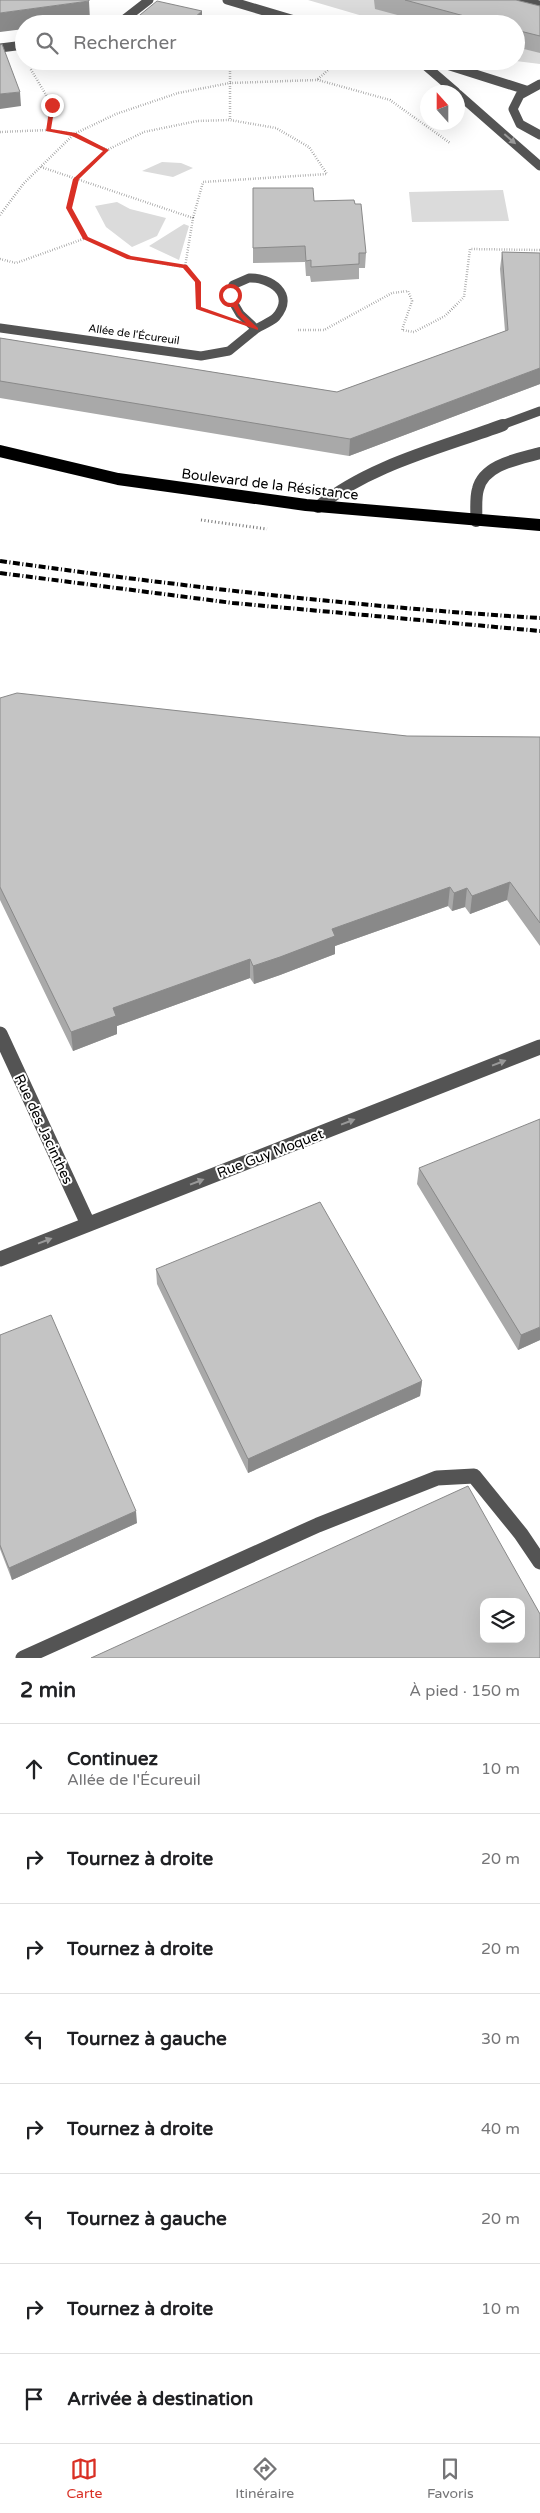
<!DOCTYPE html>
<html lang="fr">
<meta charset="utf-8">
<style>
:root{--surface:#fff;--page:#f6f6f6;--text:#202124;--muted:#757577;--line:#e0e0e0;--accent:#d93025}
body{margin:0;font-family:"Varela Round",sans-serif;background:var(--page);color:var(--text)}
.controls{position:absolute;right:15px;bottom:15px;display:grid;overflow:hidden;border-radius:10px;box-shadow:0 5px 20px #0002}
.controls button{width:45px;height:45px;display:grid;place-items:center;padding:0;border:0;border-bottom:1px solid var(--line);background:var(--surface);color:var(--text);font:25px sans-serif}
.compass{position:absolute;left:420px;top:85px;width:45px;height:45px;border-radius:50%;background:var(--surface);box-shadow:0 5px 20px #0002;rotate:339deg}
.stop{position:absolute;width:15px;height:15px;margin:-11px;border:4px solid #d93025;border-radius:50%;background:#fff}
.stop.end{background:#d93025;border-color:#fff;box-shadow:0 1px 5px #0008}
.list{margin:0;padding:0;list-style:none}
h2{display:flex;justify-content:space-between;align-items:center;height:65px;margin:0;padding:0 20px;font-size:21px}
h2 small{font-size:16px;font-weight:400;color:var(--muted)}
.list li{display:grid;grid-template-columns:32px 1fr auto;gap:15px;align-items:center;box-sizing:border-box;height:90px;padding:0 20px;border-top:1px solid var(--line)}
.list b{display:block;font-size:19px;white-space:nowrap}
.list p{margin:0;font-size:16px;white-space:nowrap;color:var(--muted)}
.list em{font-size:16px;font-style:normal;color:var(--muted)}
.icon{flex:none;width:28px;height:28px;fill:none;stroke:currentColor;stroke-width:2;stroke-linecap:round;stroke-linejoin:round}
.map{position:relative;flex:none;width:540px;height:1658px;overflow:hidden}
.search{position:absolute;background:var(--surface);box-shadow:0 5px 20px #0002;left:15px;right:15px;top:15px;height:55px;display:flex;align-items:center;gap:12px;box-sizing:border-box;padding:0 18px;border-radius:28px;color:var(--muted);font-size:19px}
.sheet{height:785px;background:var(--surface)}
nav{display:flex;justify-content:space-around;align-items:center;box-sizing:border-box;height:70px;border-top:1px solid var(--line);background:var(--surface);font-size:14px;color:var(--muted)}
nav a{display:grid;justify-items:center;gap:2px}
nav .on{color:var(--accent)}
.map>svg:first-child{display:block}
.green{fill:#dbdbdb}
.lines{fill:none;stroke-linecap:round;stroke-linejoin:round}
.path-far1{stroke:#767676;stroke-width:2.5;stroke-dasharray:0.5 2;stroke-linecap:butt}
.path{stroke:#767676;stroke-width:3;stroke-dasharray:1 2.5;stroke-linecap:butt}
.minor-far2{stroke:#545454;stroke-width:9}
.minor-far1{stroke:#545454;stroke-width:12}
.minor{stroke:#545454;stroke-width:15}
.major{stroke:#000;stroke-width:12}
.rail{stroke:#000;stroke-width:4;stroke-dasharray:7 2.5 1 2.5;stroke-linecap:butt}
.wall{fill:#a9a9a9}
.shaded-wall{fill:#898989}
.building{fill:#c4c4c4;stroke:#898989;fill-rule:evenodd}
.oneway{fill:#989898}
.route{fill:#d93025}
.labels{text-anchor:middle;stroke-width:4;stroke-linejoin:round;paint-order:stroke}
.far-street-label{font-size:11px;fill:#000;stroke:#fff}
.street-label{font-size:14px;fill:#000;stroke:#fff}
</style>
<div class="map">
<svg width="540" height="1658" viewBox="0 0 540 1658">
<rect width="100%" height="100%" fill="#fff"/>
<path class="green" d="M 308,0 L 497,0 L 540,11 L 540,64 L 516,61 L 516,24 L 390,24 Z
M 162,162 L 181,163 L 193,168 L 173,177 L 142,171 Z
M 503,190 L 509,221 L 412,222 L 409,192 Z
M 117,202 L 130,209 L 166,218 L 157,236 L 132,247 L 106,227 L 95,206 Z
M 184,224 L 189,226 L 179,260 L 149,246 Z"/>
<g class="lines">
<path class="path-far1" d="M 230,61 L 230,120
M 318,79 L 338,61
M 0,132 L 48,130
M 74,134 L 116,114 L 178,93 L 230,83 L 318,80 L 390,100 L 450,143
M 74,135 L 107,150
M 41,167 L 193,218 L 185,267 L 198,282 L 198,308 L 208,311
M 0,215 L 24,183 L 74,134 L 48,130 L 52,105 L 30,68
M 0,259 L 16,263 L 86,238
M 185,267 L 130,258 L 86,238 L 69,208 L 76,179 L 107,150 L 144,132 L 197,121 L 230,120 L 276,128 L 309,147 L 327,174 L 203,182 L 193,218
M 298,330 L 324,330 L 392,293 L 408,291 L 412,301 L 402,330 L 414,332 L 445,316 L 464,297 L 470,249 L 540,250"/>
<path class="path" d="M 201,520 L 267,529"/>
<path class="minor-far2" d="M 227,0 L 308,24
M 515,0 L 540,5
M 118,24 L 149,0
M 0,48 L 24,45
M 420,61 L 456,92
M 434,61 L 526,90
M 540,84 L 520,95 L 513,109 L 520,124 L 540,135
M 458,94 L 540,166
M 249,278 C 270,277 296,294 276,317 C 271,322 262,325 256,329 L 240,314 L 229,295 L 233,285 Z
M 0,328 L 201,356 L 229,351 L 256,329
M 499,426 L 540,411"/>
<path class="minor-far1" d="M 318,507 C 369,465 441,448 503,425
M 476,521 C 477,511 475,499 478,489 C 484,464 519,459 540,453"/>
<path class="minor" d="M 0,1034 L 88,1224
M 0,1259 L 540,1047
M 23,1658 L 318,1525 L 437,1478 L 474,1476 L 521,1534 L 540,1562"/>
<path class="major" d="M 0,451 L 118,479 L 306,505 L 540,525"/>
<path class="rail" d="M 0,561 C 179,586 359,607 540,618
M 0,573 L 233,603 L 540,631"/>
</g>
<path class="wall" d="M 374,0 L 516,0 L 540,6 L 540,53 L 516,47 L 516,24 L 431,24 L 375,9 Z
M 119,61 L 151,61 L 131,70 Z
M 314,201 L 366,253 L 365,268 L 359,268 L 359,279 L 311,282 L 310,276 L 306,276 L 305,262 L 253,263 L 253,248 Z
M 502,252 L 540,253 L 540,384 L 349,456 L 0,398 L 0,338 L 337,392 L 505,331 L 500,269 Z
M 0,698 L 407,736 L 540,737 L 540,946 L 507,900 L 470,914 L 465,907 L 452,911 L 448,906 L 335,946 L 335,954 L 280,975 L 254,984 L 250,978 L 117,1026 L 117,1034 L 73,1051 L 0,900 Z
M 419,1168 L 540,1340 L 518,1350 L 417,1184 Z
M 156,1269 L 422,1381 L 420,1396 L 248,1473 L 157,1284 Z
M 0,1335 L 137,1523 L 12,1580 L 0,1549 Z"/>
<path class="shaded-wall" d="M 89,1 L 90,20 L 61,24 L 24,24 L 24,29 L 0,32 L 0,13 Z
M 202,11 L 202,22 L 200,24 L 187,24 Z
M 131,61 L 151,61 L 131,70 Z
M 20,92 L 21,106 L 0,109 L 0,94 Z
M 540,368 L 540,384 L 349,456 L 350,439 Z
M 510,882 L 507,900 L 470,914 L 472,896 Z
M 450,887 L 448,906 L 335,946 L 335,954 L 280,975 L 254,984 L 253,966 L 332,929 Z
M 467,888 L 465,907 L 452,911 L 454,893 Z
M 250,959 L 250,978 L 117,1026 L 117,1034 L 73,1051 L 71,1032 L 113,1008 Z
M 540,1327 L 540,1340 L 518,1350 L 521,1335 Z
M 422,1381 L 420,1396 L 248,1473 L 248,1459 Z
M 136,1511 L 137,1523 L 12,1580 L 9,1568 Z"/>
<path class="building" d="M 0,0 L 89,0 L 89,1 L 0,13 Z
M 405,0 L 516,0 L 540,6 L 540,36 L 516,30 L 516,24 L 494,24 Z
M 157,1 L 202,11 L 187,24 L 129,24 Z
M 2,44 L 20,92 L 0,94 L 0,45 Z
M 253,188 L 313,188 L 314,201 L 354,200 L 355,204 L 361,204 L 366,253 L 359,253 L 359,264 L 311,267 L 311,260 L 306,261 L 305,246 L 253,248 Z
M 502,252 L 540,253 L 540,368 L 350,439 L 0,381 L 0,338 L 337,392 L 508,330 Z
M 17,693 L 407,736 L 540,737 L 540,923 L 510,882 L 472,896 L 467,888 L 454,893 L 450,887 L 332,929 L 335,936 L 280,957 L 253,966 L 250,959 L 113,1008 L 116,1016 L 71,1032 L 0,887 L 0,698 Z
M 540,1119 L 540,1327 L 521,1335 L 419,1168 Z
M 320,1202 L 422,1381 L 248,1459 L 156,1269 Z
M 51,1315 L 136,1511 L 9,1568 L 0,1545 L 0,1335 Z
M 468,1486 L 540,1614 L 540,1658 L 91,1658 ZM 484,1602 L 521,1602 L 521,1639 L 484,1639 Z"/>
<defs><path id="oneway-solid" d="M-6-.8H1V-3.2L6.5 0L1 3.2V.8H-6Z" transform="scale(1.25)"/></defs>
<g class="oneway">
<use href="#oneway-solid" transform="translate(510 139) rotate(41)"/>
<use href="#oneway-solid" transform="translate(499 1063) rotate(-21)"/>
<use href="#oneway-solid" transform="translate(348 1122) rotate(-21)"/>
<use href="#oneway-solid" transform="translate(197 1182) rotate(-21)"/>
<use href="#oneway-solid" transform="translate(45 1241) rotate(-21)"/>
</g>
<path class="route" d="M 50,104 L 55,105 L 51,129 L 76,133 L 109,150 L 79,179 L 72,208 L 88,237 L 131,256 L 187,265 L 201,282 L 201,307 L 246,323 L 238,315 L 226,295 L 232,294 L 242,313 L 258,328 L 258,330 L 196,309 L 195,282 L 183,268 L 127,259 L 83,239 L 66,208 L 73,179 L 103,151 L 72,136 L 46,131 Z"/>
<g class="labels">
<g class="far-street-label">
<text transform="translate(134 334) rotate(8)" y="4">Allée de l'Écureuil</text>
</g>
<g class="street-label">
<text transform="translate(270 484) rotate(7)" y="5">Boulevard de la Résistance</text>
<text transform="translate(44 1129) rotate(65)" y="5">Rue des Jacinthes</text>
<text transform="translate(270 1153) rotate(-21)" y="5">Rue Guy Moquet</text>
</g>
</g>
</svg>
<div class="controls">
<button><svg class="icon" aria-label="layers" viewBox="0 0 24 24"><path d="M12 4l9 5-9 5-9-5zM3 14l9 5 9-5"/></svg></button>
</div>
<svg class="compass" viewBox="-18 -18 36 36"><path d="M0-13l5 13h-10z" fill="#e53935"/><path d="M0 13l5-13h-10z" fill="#757577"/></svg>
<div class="stop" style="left:230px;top:295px"></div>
<div class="stop end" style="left:52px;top:105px"></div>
<div class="search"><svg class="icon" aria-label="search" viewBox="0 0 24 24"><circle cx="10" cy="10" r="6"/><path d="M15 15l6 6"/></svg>Rechercher</div>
</div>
<section class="sheet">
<h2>2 min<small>À pied · 150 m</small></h2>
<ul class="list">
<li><svg class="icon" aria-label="ahead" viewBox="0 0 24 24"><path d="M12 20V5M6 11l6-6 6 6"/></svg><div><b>Continuez</b><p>Allée de l'Écureuil</p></div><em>10 m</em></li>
<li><svg class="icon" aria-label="right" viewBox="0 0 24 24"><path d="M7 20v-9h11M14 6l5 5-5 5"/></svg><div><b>Tournez à droite</b></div><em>20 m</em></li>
<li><svg class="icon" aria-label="right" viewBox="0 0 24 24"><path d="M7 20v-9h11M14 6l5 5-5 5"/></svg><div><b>Tournez à droite</b></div><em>20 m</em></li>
<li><svg class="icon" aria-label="left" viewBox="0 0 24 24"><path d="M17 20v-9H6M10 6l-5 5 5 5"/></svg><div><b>Tournez à gauche</b></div><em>30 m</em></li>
<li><svg class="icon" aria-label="right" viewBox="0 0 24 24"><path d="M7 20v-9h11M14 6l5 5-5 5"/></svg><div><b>Tournez à droite</b></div><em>40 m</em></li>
<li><svg class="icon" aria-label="left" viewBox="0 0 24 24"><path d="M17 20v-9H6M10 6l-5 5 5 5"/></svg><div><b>Tournez à gauche</b></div><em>20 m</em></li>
<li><svg class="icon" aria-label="right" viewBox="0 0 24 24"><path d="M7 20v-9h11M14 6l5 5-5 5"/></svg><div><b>Tournez à droite</b></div><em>10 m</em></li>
<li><svg class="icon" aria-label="arrive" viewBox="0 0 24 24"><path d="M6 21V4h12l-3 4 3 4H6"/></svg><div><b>Arrivée à destination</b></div></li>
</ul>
</section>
<nav>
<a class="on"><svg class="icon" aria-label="map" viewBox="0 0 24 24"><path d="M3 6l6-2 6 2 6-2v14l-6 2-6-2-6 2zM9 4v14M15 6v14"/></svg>Carte</a>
<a><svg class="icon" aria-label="directions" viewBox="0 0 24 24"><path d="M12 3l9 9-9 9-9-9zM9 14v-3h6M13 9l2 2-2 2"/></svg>Itinéraire</a>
<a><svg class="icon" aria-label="saved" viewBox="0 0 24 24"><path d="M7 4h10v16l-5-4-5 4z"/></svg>Favoris</a>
</nav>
